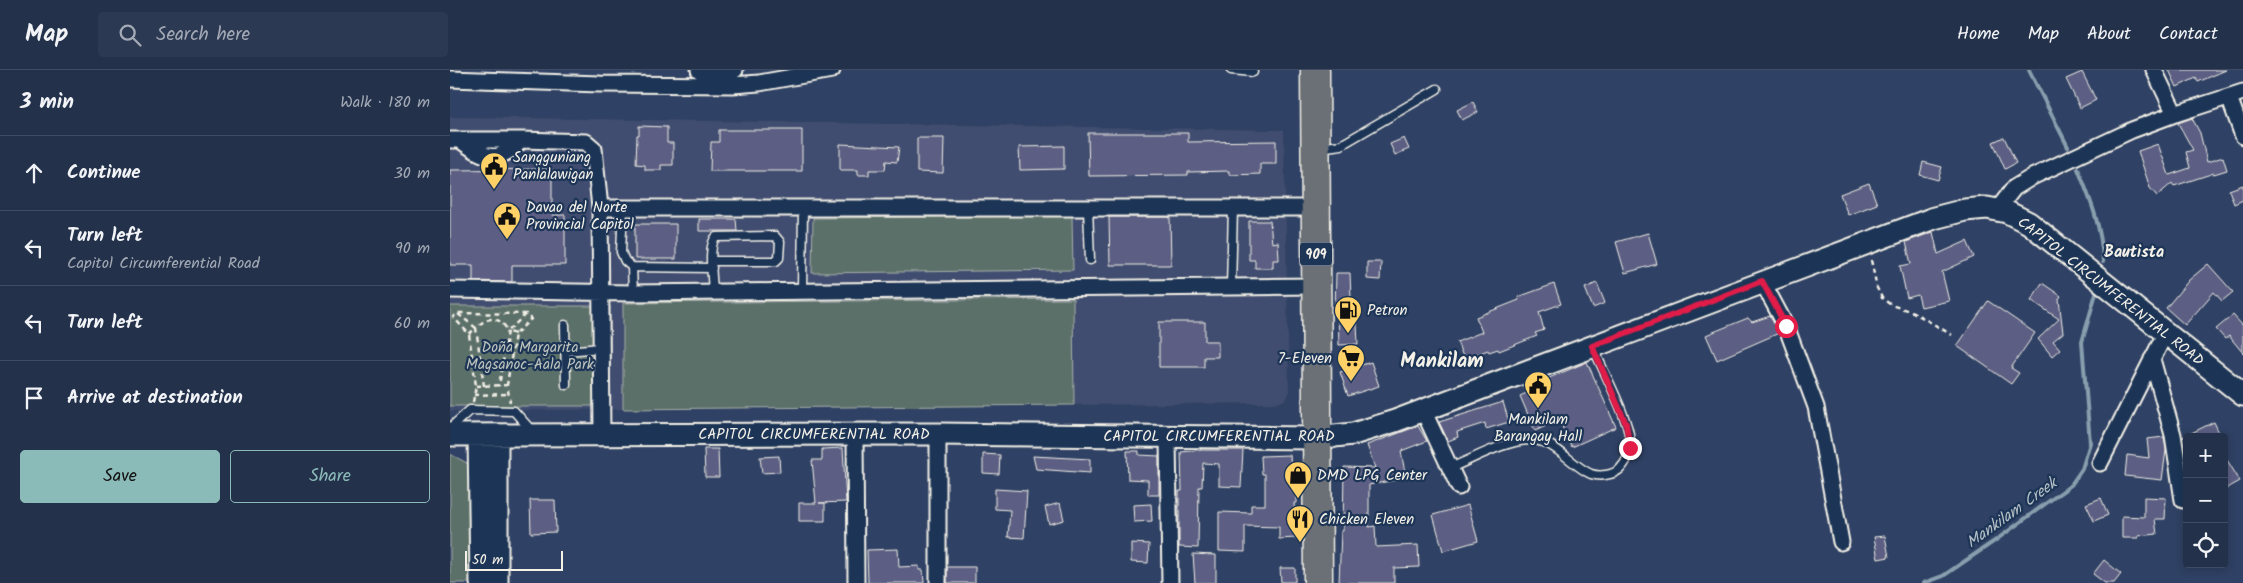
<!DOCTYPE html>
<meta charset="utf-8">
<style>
:root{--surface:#23314b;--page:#2b3952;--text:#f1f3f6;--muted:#a3a9b5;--line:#404c63;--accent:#8bbbb9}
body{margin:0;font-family:Kalam,sans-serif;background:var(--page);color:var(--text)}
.controls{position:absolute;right:15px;bottom:15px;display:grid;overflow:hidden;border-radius:5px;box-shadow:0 2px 8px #0003}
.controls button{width:45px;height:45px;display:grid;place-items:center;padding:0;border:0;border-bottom:1px solid var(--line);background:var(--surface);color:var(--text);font:25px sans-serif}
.scale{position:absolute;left:15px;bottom:12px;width:98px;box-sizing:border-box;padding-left:5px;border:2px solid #f4f1e8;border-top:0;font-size:14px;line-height:18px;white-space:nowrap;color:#f4f1e8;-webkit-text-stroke:4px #1d3557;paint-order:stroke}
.stop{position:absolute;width:15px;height:15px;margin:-11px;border:4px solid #e11d48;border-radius:50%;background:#fff}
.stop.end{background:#e11d48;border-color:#fff;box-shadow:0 1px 5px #0008}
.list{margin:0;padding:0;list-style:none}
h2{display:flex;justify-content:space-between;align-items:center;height:65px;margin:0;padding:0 20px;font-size:21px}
h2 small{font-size:16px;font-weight:400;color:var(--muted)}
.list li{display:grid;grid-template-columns:32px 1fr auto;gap:15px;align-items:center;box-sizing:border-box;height:75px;padding:0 20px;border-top:1px solid var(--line)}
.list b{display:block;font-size:19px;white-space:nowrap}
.list p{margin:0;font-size:16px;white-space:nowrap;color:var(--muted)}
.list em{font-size:16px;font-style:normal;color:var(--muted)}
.actions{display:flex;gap:10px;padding:15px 20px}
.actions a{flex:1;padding:11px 0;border:1px solid var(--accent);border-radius:5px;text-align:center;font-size:18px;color:var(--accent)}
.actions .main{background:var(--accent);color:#111}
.icon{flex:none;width:28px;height:28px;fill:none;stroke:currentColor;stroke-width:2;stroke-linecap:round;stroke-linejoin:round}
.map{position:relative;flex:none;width:1793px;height:513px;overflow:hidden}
header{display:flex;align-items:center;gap:30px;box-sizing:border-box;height:70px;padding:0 25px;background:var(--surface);border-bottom:1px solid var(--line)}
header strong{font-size:24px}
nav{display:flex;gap:28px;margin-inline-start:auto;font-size:18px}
.search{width:350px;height:45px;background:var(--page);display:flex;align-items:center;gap:12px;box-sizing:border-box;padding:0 18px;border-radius:5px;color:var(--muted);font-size:19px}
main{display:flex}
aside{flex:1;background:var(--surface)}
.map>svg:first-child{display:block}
.built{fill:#404d6f}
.green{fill:#5b6f6a;stroke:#a8b0a9}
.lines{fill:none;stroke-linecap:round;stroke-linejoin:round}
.stream{stroke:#889fae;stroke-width:4}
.building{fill:#5c5f83;stroke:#f4f1e8}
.lane-casing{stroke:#f4f1e8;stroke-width:11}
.street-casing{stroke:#f4f1e8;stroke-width:19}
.secondary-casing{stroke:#f4f1e8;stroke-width:25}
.highway-casing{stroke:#f4f1e8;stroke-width:31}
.path{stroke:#f4f1e8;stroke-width:2.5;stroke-dasharray:5 4;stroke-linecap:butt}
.lane{stroke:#1d3557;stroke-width:8}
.street{stroke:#1d3557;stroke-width:15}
.secondary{stroke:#1d3557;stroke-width:21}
.highway{stroke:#6b6f74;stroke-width:28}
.route{stroke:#e11d48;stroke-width:6}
.labels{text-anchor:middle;stroke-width:4.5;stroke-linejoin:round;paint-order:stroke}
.shield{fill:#1d3557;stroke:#b4b9bc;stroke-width:1}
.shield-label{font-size:14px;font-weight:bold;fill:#f4f1e8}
.poi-label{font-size:15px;fill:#f4f1e8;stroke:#1d3557;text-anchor:start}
.street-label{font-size:15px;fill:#f4f1e8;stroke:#1d3557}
.park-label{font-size:15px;fill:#bec4bc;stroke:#1d3557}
.neighbourhood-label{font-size:16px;font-weight:bold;fill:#f4f1e8;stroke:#1d3557}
.water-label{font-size:16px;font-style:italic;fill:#b5c1c6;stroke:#1d3557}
.district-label{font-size:20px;font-weight:bold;fill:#f4f1e8;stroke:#1d3557}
</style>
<header>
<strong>Map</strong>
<div class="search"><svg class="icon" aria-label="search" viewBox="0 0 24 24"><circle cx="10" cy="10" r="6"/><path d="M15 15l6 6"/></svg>Search here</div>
<nav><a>Home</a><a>Map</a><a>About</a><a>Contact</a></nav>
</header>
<main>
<aside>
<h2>3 min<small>Walk · 180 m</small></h2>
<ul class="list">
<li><svg class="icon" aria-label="ahead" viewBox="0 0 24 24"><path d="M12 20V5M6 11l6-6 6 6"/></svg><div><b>Continue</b></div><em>30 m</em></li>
<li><svg class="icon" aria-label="left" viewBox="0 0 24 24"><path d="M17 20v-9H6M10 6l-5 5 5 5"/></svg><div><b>Turn left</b><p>Capitol Circumferential Road</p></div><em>90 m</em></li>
<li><svg class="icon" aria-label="left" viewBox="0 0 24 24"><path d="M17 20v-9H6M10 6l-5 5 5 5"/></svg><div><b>Turn left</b></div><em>60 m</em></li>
<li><svg class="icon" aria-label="arrive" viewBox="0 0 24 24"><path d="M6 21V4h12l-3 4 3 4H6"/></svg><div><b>Arrive at destination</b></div></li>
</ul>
<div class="actions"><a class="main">Save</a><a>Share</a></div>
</aside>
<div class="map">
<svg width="1793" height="513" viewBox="0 0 1793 513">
<rect width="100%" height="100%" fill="#2f4164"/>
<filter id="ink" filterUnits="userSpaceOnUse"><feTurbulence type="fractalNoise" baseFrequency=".02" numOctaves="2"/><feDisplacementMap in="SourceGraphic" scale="10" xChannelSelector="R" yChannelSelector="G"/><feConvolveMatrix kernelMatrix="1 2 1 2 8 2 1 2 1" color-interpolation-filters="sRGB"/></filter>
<g filter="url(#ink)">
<path class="built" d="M 0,47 L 834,60 L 839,323 L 837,328 L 831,332 L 824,333 L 0,341 Z"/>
<path class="green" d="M 622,146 L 623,200 L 362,203 L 363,148 Z
M 623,229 L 624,335 L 173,339 L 173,233 Z
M 0,236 L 160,236 L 160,336 L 0,336 Z
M 0,384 L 17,393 L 23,408 L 24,513 L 0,513 Z"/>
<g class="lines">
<path class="stream" d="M 1579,0 L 1618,77
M 1628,99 C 1641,131 1652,158 1653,192
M 1474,513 L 1493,506 L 1546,470 L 1621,415 L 1632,399 L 1640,373 L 1632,272 L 1646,223"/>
</g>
<path class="building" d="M 1719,0 L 1776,0 L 1748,12 L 1746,8 L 1727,17 Z
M 1632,2 L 1646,30 L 1630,38 L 1616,9 Z
M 1023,32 L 1028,42 L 1012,50 L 1007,40 Z
M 1742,48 L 1750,63 L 1757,92 L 1773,87 L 1777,100 L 1764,104 L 1764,103 L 1724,116 L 1722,113 L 1707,126 L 1700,118 L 1688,81 L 1708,74 L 1719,105 L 1740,98 L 1736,82 L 1743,80 L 1728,53 Z
M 189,56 L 217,57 L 217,73 L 223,73 L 223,95 L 211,95 L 211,100 L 195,100 L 195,95 L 186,94 L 187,65 L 189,65 Z
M 269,60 L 352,60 L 352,101 L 260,101 L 261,72 L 269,72 Z
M 638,63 L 738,63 L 738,72 L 826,71 L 826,94 L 810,94 L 810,104 L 779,105 L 779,101 L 738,102 L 738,105 L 639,106 Z
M 1554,67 L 1566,93 L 1555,99 L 1543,72 Z
M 467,68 L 494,68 L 493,103 L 467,102 Z
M 954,68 L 959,79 L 945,85 L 940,74 Z
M 390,74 L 449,77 L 447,92 L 436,91 L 435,100 L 419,100 L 419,105 L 408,105 L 408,100 L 390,100 Z
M 614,76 L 614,99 L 570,100 L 569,77 Z
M 1473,92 L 1492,97 L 1488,110 L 1470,105 Z
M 102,99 L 102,145 L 115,145 L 115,195 L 62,195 L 62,212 L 23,211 L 23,195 L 0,195 L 0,100 Z
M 1419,113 L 1427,134 L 1398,145 L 1390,124 Z
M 1793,115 L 1793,130 L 1784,134 L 1779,120 Z
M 659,147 L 720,147 L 721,195 L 660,195 Z
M 249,149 L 286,149 L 287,161 L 249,161 Z
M 799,151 L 820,151 L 822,173 L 828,172 L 829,190 L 823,190 L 823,198 L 805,198 L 805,190 L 799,190 Z
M 185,154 L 226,154 L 226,189 L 185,189 Z
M 1483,162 L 1488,184 L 1517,171 L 1524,187 L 1492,202 L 1499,231 L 1471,237 L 1468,225 L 1457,228 L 1450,196 L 1461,194 L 1456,172 Z
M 1198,163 L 1207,194 L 1175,203 L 1166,172 Z
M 917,192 L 931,192 L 930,210 L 917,209 Z
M 1758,194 L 1783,222 L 1772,231 L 1764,222 L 1735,255 L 1716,238 L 1739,210 Z
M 886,203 L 900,203 L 902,254 L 907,254 L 908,274 L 889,275 L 888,242 L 885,242 Z
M 1147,213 L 1155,233 L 1143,238 L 1135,218 Z
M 1592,213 L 1611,226 L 1609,229 L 1613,263 L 1603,271 L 1610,279 L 1602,286 L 1588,269 L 1609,249 L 1581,230 Z
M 1104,214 L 1111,234 L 1089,242 L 1094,260 L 1085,263 L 1087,266 L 1049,281 L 1048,279 L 1039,282 L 1038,280 L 1014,289 L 1007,272 L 1032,262 L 1026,247 L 1069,230 L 1068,227 Z
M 1538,231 L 1585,263 L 1561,298 L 1569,303 L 1561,314 L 1507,276 Z
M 1783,245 L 1793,256 L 1793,283 L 1779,266 L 1775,269 L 1766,259 Z
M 1320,246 L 1329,263 L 1267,290 L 1256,265 L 1298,248 L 1302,252 Z
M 709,252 L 755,252 L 755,271 L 768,271 L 768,287 L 754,287 L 754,297 L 709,297 Z
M 921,292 L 929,316 L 898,326 L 890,302 Z
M 1137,292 L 1166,357 L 1122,377 L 1109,350 L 1085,361 L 1070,326 L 1094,315 L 1092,311 Z
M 1053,332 L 1059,352 L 1036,359 L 1035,353 L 1007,362 L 1008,367 L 998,371 L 989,352 Z
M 1764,352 L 1771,367 L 1733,367 Z
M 968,356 L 977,371 L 951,381 L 956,408 L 919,415 L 919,457 L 925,456 L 926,477 L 968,475 L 969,497 L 944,498 L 944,513 L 889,513 L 891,461 L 893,461 L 894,397 L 925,398 L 917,375 Z
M 1714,367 L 1716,380 L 1712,410 L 1675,406 L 1677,385 L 1699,388 L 1697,369 Z
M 393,378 L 396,432 L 369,433 L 375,433 L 375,451 L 349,451 L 349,433 L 366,433 L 362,390 L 372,390 L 372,379 Z
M 254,379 L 268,379 L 269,407 L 255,407 Z
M 751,380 L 793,380 L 791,417 L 769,416 L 769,394 L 753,393 L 752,417 L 749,417 L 748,478 L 729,477 L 729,421 L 732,421 L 731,382 Z
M 677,381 L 689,381 L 689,385 L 709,386 L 709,425 L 698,425 L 698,410 L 678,409 Z
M 533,384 L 550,385 L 549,404 L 533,403 Z
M 840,385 L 842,421 L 847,421 L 847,433 L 844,433 L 846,468 L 829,469 L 829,457 L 795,456 L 795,482 L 769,481 L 769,442 L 801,443 L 801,435 L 815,435 L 815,404 L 812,404 L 811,386 Z
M 1774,385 L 1790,411 L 1774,420 Z
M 329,386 L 330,402 L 312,403 L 310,387 Z
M 583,386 L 640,389 L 640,403 L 586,399 Z
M 545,419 L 577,421 L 574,468 L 558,467 L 560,440 L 545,439 Z
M 1694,427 L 1716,428 L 1715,449 L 1705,449 L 1707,464 L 1688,466 L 1688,468 L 1672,468 L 1672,446 L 1694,447 Z
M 1651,428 L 1658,445 L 1644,451 L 1636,434 Z
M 80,430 L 105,430 L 106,462 L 81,463 Z
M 610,433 L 614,450 L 599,454 L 595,437 Z
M 701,434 L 702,451 L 684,452 L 683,435 Z
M 1018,435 L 1028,471 L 993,481 L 983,445 Z
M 1435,466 L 1439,487 L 1428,489 L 1424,467 Z
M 681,473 L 699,474 L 698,493 L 681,492 Z
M 448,479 L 449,497 L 469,496 L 469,500 L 473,500 L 474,513 L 418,513 L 417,480 Z
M 743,484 L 766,485 L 766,513 L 745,513 Z
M 1654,490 L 1671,504 L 1664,513 L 1655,513 L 1643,504 Z
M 497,497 L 525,497 L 525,513 L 497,513 Z
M 830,498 L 845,498 L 845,512 L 831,512 Z"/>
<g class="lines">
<g class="lane-casing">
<path id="lane" d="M 781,0 L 803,2
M 869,78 L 891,75 L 987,19
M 173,138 L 171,182 L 175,191 L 182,197
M 638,138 L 640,190
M 262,191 L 326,191 L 329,188 L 330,172 L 325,166 L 266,167 C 257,175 263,211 263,223
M 781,218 L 783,138
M 352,222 L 353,138
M 183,223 L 182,197 L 262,198
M 115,255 L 116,315
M 116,281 L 151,278
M 0,358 L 20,340 L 64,341 L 81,360
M 1000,398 C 1023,389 1054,371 1079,370 C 1104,368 1120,395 1141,404 C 1150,407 1163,405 1170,399 C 1177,392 1181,381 1180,371 C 1179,349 1153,301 1144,279"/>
</g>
<g class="street-casing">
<path id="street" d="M 249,0 L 285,0
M 1704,0 L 1725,44
M 0,9 L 150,14 L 283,15 L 309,13 L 382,0
M 1779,27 L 1793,66
M 0,70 L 72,70 L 136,72 L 144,79 L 150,138 L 152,365
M 10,70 C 36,89 47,95 72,70
M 150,138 L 865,138
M 1547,140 L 1564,118 L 1582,107 L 1682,60 L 1725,44 L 1793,22
M 1312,211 L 1336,256 L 1366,337 L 1391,472
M 0,220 L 183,223 L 867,216
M 1702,289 L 1723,365 L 1733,430
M 973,340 L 1009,417
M 488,364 L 488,513
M 405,365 L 406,513
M 718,368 L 720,513
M 1650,393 L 1715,264"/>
</g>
<g class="secondary-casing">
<path id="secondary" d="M 0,365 L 488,364 L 866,368 L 903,364 L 945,351 L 1484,148 L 1515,140 L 1537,138 L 1557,142 L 1579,153 L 1793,325
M 29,365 L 31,513
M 47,365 L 47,513"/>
</g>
<g class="highway-casing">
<path id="highway" d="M 865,0 L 868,513"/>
</g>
<path class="path" d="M 1421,190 L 1427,218 L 1432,228 L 1441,235 L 1463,242 L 1502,265
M 8,244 L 26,258 L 19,264
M 65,264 L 58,261 L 76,244
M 26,316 L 57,315
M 34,316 L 26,258 C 37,246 49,245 58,261 L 49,316
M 24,325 L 58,324
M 23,332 L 26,316 L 19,264 L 3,247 L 8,243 L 76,244 L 81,249 L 65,264 L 57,315 L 60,332"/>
<use href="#lane" class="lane"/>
<use href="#street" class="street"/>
<use href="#secondary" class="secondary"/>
<use href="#highway" class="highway"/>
</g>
</g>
<g class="lines" filter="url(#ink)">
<path class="route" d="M 1180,378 L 1176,354 L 1142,276 L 1312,211 L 1336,256"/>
</g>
<defs>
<g id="civic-pin" transform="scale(1.4375)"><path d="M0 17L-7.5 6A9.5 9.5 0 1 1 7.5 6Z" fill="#ffd166" stroke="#1d3557"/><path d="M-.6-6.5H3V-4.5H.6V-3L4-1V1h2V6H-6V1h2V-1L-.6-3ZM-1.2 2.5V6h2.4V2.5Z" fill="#111"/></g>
<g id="fuel-pin" transform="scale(1.4375)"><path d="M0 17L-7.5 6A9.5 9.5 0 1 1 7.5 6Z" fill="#ffd166" stroke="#1d3557"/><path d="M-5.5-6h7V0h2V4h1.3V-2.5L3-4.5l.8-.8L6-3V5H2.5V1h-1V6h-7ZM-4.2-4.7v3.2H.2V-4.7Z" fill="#111"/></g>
<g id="supermarket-pin" transform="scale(1.4375)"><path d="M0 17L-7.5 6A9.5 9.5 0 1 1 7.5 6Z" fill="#ffd166" stroke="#1d3557"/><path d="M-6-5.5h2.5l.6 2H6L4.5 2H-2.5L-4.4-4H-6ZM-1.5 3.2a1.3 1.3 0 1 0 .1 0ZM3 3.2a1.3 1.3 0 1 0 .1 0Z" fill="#111"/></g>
<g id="shop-pin" transform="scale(1.4375)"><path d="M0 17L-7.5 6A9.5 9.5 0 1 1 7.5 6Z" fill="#ffd166" stroke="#1d3557"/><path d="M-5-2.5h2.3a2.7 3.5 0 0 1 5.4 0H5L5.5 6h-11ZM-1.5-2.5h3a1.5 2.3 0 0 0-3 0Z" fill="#111"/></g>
<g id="restaurant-pin" transform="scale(1.4375)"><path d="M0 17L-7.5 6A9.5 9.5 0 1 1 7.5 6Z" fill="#ffd166" stroke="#1d3557"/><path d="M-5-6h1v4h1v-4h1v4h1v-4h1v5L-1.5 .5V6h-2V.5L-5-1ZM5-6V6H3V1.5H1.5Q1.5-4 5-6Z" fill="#111"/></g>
</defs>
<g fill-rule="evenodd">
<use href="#civic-pin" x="44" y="96"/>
<use href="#civic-pin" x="57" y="146"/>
<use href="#fuel-pin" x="898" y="240"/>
<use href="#supermarket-pin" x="901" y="288"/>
<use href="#civic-pin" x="1088" y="315"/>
<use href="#shop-pin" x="848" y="405"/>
<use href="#restaurant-pin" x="850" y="449"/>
</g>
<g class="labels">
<rect class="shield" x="850" y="172.5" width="32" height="23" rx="4"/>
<g class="shield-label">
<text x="866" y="189">909</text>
</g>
<g class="poi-label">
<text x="63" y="92">Sangguniang<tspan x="63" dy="17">Panlalawigan</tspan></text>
<text x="76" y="142">Davao del Norte<tspan x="76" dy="17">Provincial Capitol</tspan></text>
<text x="917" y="245">Petron</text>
<text x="882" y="293" text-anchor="end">7-Eleven</text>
<text x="1088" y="354" text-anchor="middle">Mankilam<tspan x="1088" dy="17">Barangay Hall</tspan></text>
<text x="867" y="410">DMD LPG Center</text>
<text x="869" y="454">Chicken Eleven</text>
</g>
<g class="street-label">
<text transform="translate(1661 221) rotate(38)" y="5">CAPITOL CIRCUMFERENTIAL ROAD</text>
<text x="364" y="369">CAPITOL CIRCUMFERENTIAL ROAD</text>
<text x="769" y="371">CAPITOL CIRCUMFERENTIAL ROAD</text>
</g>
<g class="park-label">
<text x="80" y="282">Doña Margarita<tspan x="80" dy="17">Magsanoc-Aala Park</tspan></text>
</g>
<g class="neighbourhood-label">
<text x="1684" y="187">Bautista</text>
</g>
<g class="water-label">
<text transform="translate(1561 442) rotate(-36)" y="6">Mankilam Creek</text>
</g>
<g class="district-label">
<text x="992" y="297">Mankilam</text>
</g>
</g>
</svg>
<div class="controls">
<button>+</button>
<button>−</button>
<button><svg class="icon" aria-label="locate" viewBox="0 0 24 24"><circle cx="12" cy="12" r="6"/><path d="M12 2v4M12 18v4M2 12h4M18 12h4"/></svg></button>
</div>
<div class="scale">50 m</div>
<div class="stop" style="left:1336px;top:256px"></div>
<div class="stop end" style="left:1180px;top:378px"></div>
</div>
</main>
